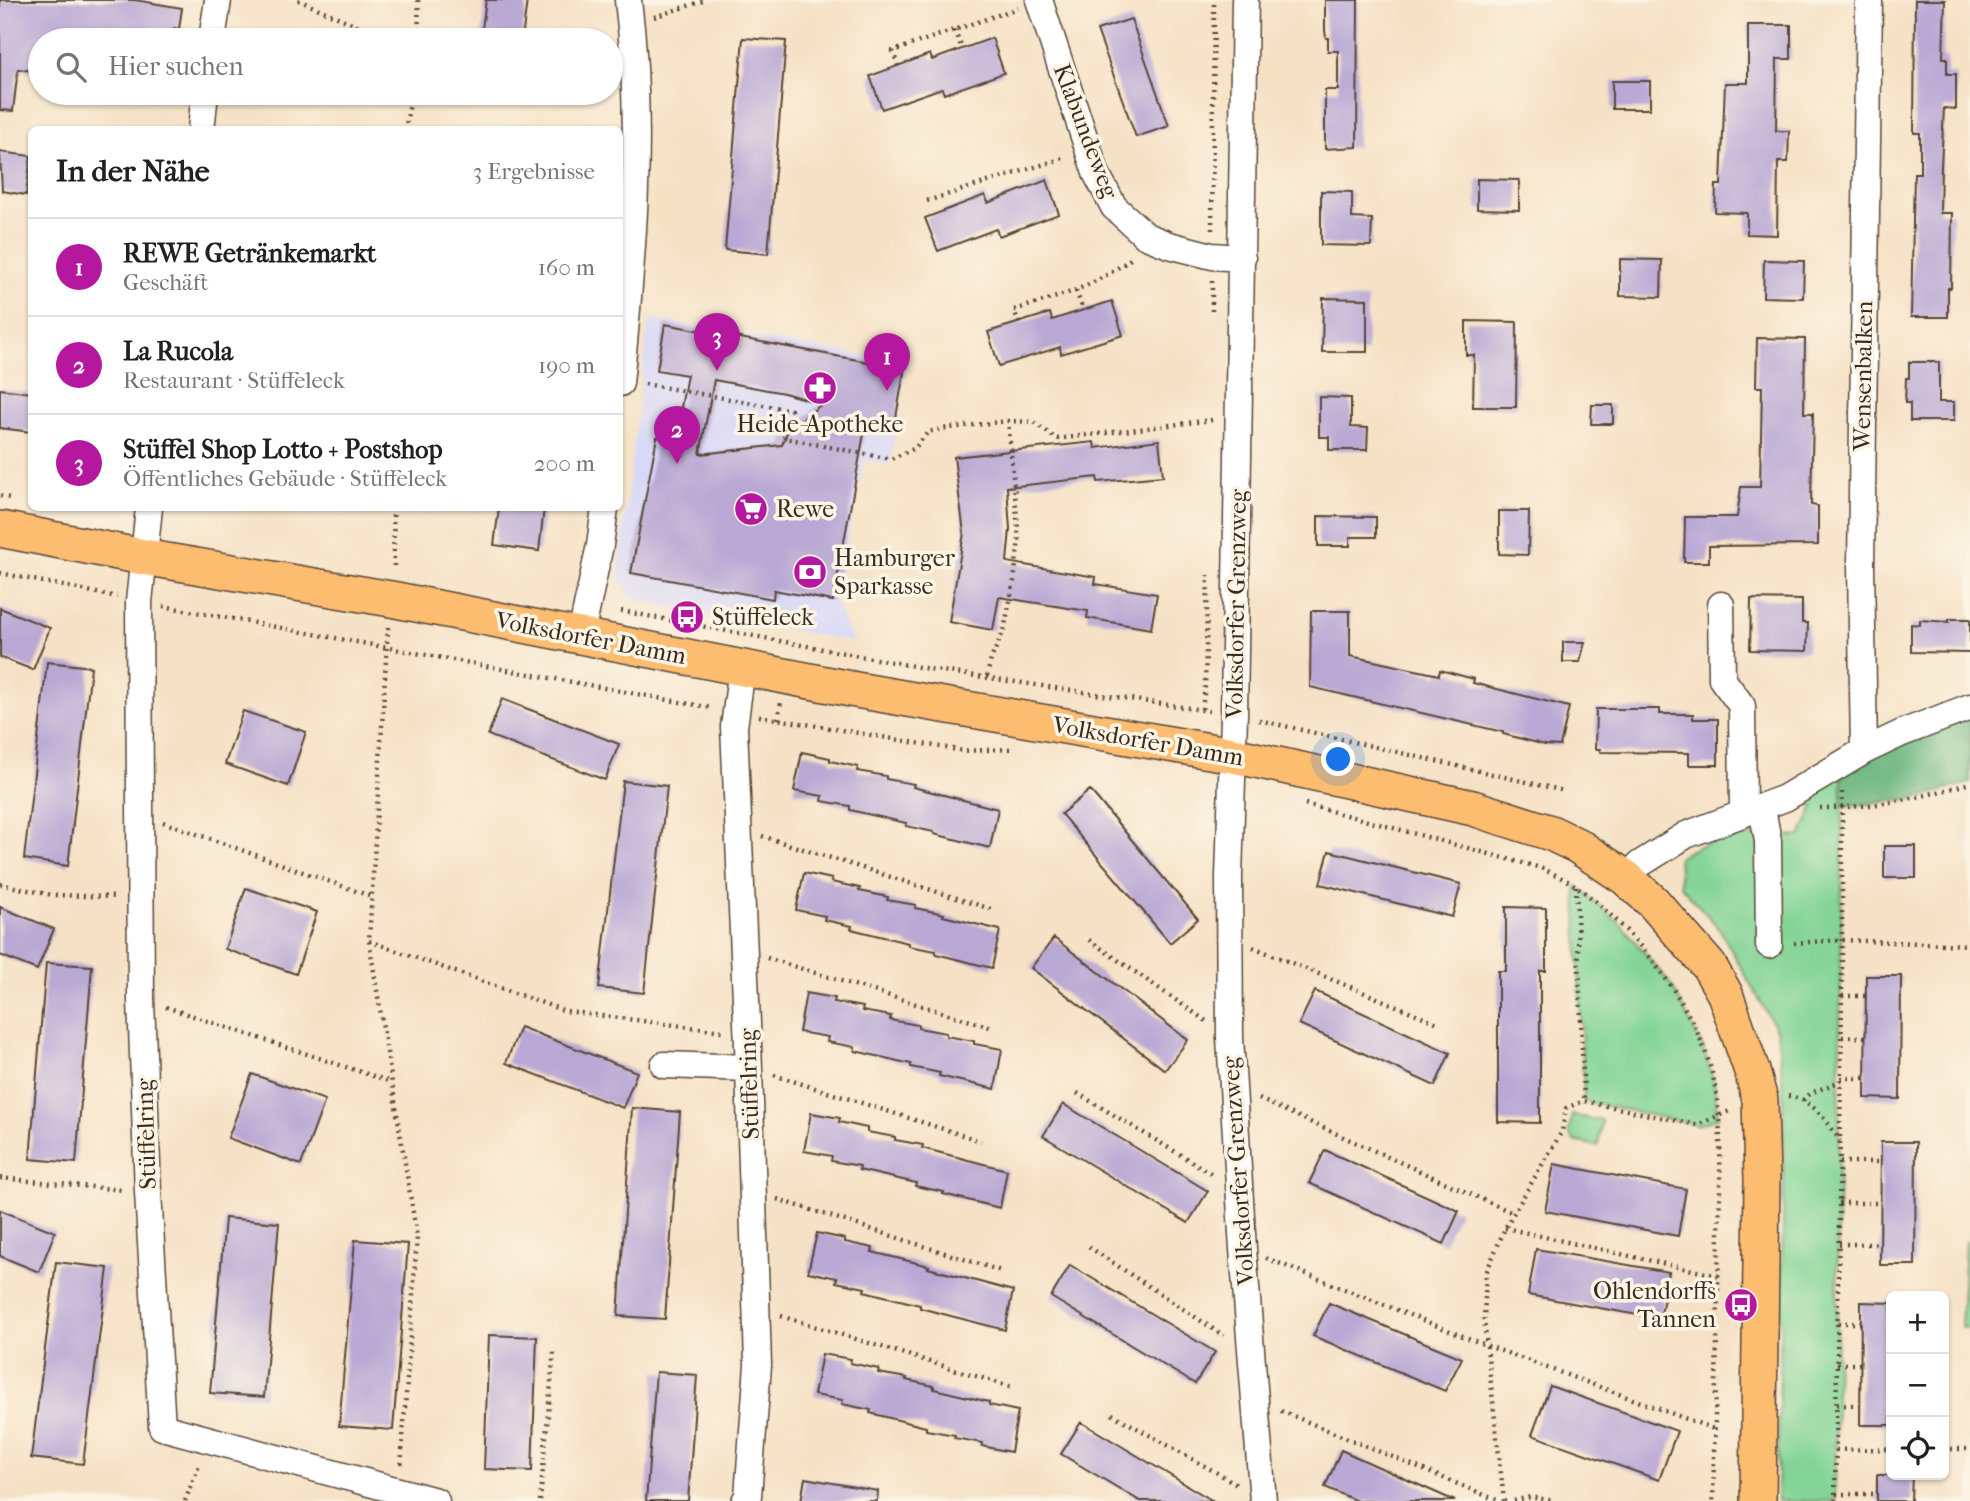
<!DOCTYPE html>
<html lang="de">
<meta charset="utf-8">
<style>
:root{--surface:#fff;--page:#f2f2f2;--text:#202124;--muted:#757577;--line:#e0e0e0;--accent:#b5179e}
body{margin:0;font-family:"IM FELL French Canon",serif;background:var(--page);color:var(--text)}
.controls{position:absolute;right:21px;bottom:21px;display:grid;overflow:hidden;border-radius:10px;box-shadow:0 2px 5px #0004}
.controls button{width:63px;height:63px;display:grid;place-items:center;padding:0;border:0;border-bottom:2px solid var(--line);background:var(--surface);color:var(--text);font:35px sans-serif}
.you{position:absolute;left:1339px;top:760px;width:24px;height:24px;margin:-18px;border:5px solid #fff;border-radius:50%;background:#1a73e8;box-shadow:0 0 0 10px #1a73e833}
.badge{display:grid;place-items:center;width:46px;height:46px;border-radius:50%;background:var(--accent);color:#fff;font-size:23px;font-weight:700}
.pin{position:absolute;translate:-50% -58px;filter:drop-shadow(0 2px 4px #0008)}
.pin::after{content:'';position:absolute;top:37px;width:24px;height:21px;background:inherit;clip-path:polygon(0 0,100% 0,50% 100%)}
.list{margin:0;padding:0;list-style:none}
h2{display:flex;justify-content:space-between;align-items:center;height:91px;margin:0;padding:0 28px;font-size:30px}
h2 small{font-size:23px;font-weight:400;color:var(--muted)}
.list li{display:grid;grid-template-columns:46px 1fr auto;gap:21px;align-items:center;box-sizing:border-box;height:98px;padding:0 28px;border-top:2px solid var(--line)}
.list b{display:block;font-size:26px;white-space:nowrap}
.list p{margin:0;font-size:23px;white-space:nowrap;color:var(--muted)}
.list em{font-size:23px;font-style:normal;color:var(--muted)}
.icon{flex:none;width:38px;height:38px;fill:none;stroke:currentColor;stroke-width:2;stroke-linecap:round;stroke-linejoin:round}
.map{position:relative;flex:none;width:1970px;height:1501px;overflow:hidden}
.search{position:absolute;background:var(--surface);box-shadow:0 2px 5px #0004;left:28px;top:28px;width:595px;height:77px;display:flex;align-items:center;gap:18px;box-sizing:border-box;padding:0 24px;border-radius:38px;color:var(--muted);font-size:26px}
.panel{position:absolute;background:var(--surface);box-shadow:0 2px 5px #0004;left:28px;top:126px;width:595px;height:385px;border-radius:10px}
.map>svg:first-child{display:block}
.built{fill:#d7d7f8}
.green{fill:#83d496;stroke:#5f7f5a;stroke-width:2}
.forest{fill:#6ab67f;stroke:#52704e;stroke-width:2}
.building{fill:#b9a8d4;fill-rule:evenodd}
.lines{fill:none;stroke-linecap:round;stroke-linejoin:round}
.minor-casing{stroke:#574537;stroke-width:29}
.major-casing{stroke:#574537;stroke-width:38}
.path{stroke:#574537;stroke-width:4.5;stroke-dasharray:2 5;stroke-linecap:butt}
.minor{stroke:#fff;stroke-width:26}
.major{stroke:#fcbd6f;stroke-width:35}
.labels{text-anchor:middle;stroke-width:7;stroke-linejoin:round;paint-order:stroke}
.street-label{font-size:24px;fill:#3b2a1e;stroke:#fcf5e5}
.poi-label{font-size:24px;fill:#3b2a1e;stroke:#fcf5e5;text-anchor:start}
</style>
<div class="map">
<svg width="1970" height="1501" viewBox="0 0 1970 1501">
<rect width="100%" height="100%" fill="#fcf5e5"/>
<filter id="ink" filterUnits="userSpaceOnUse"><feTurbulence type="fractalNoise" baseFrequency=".0143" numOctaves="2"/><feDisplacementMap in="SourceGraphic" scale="14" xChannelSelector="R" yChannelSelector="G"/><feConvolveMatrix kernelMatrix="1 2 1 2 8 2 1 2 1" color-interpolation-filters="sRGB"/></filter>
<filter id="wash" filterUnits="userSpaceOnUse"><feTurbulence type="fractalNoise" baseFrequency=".00686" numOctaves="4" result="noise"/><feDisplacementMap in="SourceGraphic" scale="28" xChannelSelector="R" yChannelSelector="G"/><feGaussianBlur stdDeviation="1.57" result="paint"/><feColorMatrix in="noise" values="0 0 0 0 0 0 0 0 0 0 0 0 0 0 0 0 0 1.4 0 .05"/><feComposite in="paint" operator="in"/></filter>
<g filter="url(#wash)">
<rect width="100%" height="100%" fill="#f5e1c5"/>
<path class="built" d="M 649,319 L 906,363 L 890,464 L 864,461 L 834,601 L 854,642 L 633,600 L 618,573 Z"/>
<path class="green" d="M 1843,764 L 1835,1501 L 1777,1501 L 1784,1181 L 1783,1085 L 1777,1031 L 1719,928 L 1680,885 L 1678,858 C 1712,832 1761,837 1801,836 L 1814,806 L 1785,798 Z
M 1576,886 L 1621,924 L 1672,986 L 1702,1045 L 1714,1081 L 1718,1118 L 1697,1125 L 1584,1101 Z
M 1572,1115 L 1602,1121 L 1598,1146 L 1574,1141 L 1569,1133 Z
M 1965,1242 L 1970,1242 L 1970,1328 L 1961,1328 Z"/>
<path class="forest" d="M 1970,707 L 1970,783 L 1918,798 L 1841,807 L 1843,764 Z"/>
<g id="blocks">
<path class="building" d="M 0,0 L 135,0 L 182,8 L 179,29 L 174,28 L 173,40 L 40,40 L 40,72 L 18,69 L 13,111 L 0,110 Z
M 486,0 L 527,0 L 522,40 L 481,36 Z
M 1325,0 L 1358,0 L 1357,147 L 1325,149 L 1325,90 L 1338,90 L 1338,51 L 1328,51 L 1328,38 L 1326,38 L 1325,30 Z
M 1915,0 L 1945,0 L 1943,58 L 1947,58 L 1947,74 L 1956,74 L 1956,109 L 1944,108 L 1941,167 L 1940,213 L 1952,213 L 1951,288 L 1948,288 L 1948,317 L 1911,317 L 1914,173 L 1920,173 L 1920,133 L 1914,133 Z
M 1131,19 L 1169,126 L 1136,137 L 1097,30 Z
M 1748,25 L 1791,25 L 1791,59 L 1777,59 L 1776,131 L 1789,131 L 1788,162 L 1778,162 L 1777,235 L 1747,234 L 1747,213 L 1715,212 L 1716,185 L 1721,185 L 1725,83 L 1748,83 Z
M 743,38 L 786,41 L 768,254 L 725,250 Z
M 992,38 L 1004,73 L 944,94 L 942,88 L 882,109 L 870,76 L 930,54 L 932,60 Z
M 1612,81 L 1650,81 L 1650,109 L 1612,109 Z
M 0,152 L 31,156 L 26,195 L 2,191 Z
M 1477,179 L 1519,180 L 1519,210 L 1477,209 Z
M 1047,180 L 1059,214 L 999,236 L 996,229 L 938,251 L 925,218 L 985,195 L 988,203 Z
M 1321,191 L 1352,192 L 1352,218 L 1372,219 L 1371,246 L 1321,245 Z
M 1620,259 L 1662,260 L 1661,297 L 1620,296 Z
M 1764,260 L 1804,261 L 1803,298 L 1763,297 Z
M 1323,298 L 1367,299 L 1367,352 L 1322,352 Z
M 1112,301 L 1123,335 L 1061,354 L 1060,347 L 999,366 L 988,332 L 1050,313 L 1052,320 Z
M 1466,321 L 1517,322 L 1516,407 L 1473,407 L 1474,355 L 1466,355 Z
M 665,324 L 879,364 L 878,367 L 904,372 L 894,429 L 866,423 L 833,601 L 774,590 L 773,599 L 631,573 L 657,437 L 675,440 L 687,375 L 657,370 ZM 714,380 L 784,393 L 822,404 L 788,430 L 782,445 L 700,454 Z
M 1757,338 L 1805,339 L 1804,413 L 1813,413 L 1811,505 L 1818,506 L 1818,545 L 1709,546 L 1709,562 L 1684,562 L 1685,517 L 1737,517 L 1741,487 L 1760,487 L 1762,387 L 1756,387 Z
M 1909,362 L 1939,362 L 1939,402 L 1954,402 L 1954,421 L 1910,421 L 1910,403 L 1905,403 L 1906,378 L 1909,378 Z
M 0,389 L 32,393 L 32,432 L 0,428 Z
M 1319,397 L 1351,398 L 1351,427 L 1368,428 L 1367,450 L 1329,450 L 1329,437 L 1319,437 Z
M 1592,405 L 1613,405 L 1613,424 L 1591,424 Z
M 1159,440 L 1163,476 L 1098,482 L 1097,477 L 1007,487 L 1010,529 L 1007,562 L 1096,577 L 1095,584 L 1157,594 L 1151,629 L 1087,618 L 1088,611 L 999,597 L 993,630 L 949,622 L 964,533 L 954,457 L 1094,442 L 1095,448 Z
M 499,508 L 544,508 L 539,551 L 494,545 Z
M 1499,511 L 1529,511 L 1528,555 L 1499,554 Z
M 1318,516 L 1376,517 L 1376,537 L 1350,537 L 1350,546 L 1318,546 Z
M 1751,599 L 1802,600 L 1802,623 L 1808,623 L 1807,651 L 1750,650 Z
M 0,608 L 50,628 L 33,670 L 0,657 Z
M 1311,611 L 1350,611 L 1350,656 L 1439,675 L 1440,670 L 1474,679 L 1473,683 L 1569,707 L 1560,746 L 1545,745 L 1503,734 L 1503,732 L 1310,687 Z
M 1949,619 L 1970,619 L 1970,653 L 1911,652 L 1911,624 L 1920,625 L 1920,620 L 1949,622 Z
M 1563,642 L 1585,642 L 1580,662 L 1563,662 Z
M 47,662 L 91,667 L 68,866 L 24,859 Z
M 502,699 L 619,744 L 605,780 L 488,735 Z
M 1596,709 L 1660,709 L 1660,714 L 1693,714 L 1693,719 L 1718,719 L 1718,765 L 1689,765 L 1689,753 L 1600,752 L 1600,749 L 1595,749 Z
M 243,711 L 306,732 L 288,786 L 225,764 Z
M 802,752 L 830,758 L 830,761 L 858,767 L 857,771 L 886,776 L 886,779 L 914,784 L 913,787 L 998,809 L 990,848 L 934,834 L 934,832 L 906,826 L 906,823 L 850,810 L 850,806 L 822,801 L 823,796 L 794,791 Z
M 623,781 L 667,786 L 644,993 L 599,988 Z
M 1090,790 L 1198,919 L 1170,943 L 1061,814 Z
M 1884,846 L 1916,846 L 1916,878 L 1884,878 Z
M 1329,851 L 1461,884 L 1452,917 L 1320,884 Z
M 804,873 L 832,879 L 831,882 L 860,888 L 859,891 L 888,897 L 887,900 L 916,905 L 915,908 L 944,914 L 943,916 L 1000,930 L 992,968 L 936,954 L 936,951 L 908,946 L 908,943 L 851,929 L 852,926 L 824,920 L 825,916 L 796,910 Z
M 246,888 L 317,912 L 296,974 L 225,949 Z
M 0,907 L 54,929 L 37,970 L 0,955 Z
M 1506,907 L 1546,908 L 1546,971 L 1540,971 L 1540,1123 L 1498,1122 L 1498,971 L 1506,971 Z
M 1054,938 L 1188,1040 L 1165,1070 L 1031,968 Z
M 46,963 L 92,966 L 76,1163 L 30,1159 Z
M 1866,976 L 1901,976 L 1900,1099 L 1865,1098 Z
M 1315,991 L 1450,1053 L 1435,1086 L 1299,1024 Z
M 806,993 L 835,998 L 834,1002 L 863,1007 L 862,1011 L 891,1016 L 890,1020 L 918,1025 L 918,1028 L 946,1033 L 946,1036 L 974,1041 L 974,1044 L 1002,1049 L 995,1089 L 939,1076 L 940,1073 L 911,1067 L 911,1064 L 855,1051 L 855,1047 L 827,1042 L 828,1037 L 799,1032 Z
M 520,1027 L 637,1072 L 623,1108 L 506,1063 Z
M 252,1074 L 325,1100 L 301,1165 L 228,1138 Z
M 1063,1104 L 1208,1191 L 1188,1223 L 1043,1136 Z
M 632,1108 L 680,1112 L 665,1319 L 618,1316 Z
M 811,1113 L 840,1118 L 839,1122 L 867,1128 L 867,1132 L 895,1137 L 895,1140 L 923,1145 L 922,1148 L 1007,1170 L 1000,1208 L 943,1194 L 944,1192 L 915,1186 L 916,1183 L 859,1170 L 860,1166 L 831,1161 L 832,1156 L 804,1151 Z
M 1881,1142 L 1916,1142 L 1915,1265 L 1880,1265 Z
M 1325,1150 L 1459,1211 L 1444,1244 L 1309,1183 Z
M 1554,1164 L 1686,1189 L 1678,1236 L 1545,1211 Z
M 0,1210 L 55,1232 L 39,1272 L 0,1256 Z
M 225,1218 L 279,1223 L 264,1397 L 210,1393 Z
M 817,1233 L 845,1239 L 845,1242 L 873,1248 L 872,1252 L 929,1266 L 928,1268 L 1013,1291 L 1005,1330 L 920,1308 L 920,1305 L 864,1291 L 865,1288 L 836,1282 L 837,1278 L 808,1272 Z
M 355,1240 L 408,1244 L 393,1430 L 339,1426 Z
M 1536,1249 L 1669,1272 L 1660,1319 L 1528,1295 Z
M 56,1262 L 108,1268 L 83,1464 L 31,1458 Z
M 1070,1265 L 1215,1352 L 1195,1384 L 1051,1297 Z
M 1861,1302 L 1891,1303 L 1891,1425 L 1860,1425 Z
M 1329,1303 L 1462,1358 L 1445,1391 L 1313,1336 Z
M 489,1335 L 537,1337 L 532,1471 L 484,1469 Z
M 822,1354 L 851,1359 L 850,1363 L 879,1369 L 878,1373 L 907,1378 L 906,1380 L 934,1386 L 934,1389 L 989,1402 L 989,1405 L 1018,1411 L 1011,1452 L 982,1446 L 983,1443 L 954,1438 L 955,1435 L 926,1430 L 926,1427 L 870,1413 L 871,1410 L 842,1404 L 843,1400 L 814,1395 Z
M 656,1372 L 697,1375 L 688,1501 L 646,1501 Z
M 1550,1386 L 1677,1431 L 1659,1480 L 1532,1435 Z
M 1081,1422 L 1168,1474 L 1213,1501 L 1140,1501 L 1061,1454 Z
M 1341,1450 L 1410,1481 L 1455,1501 L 1357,1501 L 1325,1487 Z
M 1877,1475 L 1912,1475 L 1911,1501 L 1877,1501 Z
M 805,1478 L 878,1491 L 877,1501 L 801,1501 Z"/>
</g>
</g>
<g filter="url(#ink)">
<use href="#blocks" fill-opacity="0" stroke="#574537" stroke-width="2"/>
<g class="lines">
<g class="minor-casing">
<path id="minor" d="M 1039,0 L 1096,173 L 1114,207 L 1146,236 L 1169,245 L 1212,256 L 1242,258
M 1245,0 L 1234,716 L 1229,877 L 1230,1038 L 1243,1249 L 1263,1501
M 212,40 L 218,0
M 201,130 L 205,93
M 620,383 C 633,255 644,128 628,0
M 149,508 L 139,602 L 141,999 L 148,1192 L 162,1427 L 436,1501
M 1721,605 L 1722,679 L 1742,706 L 1743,814
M 581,635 L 600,545 L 605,508
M 742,668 L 734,727 L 749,1068 L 758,1365 L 748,1496 L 745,1501
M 1864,751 L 1861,565 L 1869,0
M 1762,808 L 1768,841 L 1769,945
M 1626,878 L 1640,864 L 1686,835 L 1785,798 L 1864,751 L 1902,733 L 1970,707
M 664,1065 L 749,1068"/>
</g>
<g class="major-casing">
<path id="major" d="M 0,529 L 143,557 L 391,599 L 856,690 L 1233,755 L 1473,808 L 1551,833 L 1578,846 L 1626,878 L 1653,902 L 1709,966 L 1725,994 L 1752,1071 L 1760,1100 L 1762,1181 L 1758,1501"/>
</g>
<path class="path" d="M 298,0 L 391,40
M 418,0 L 419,40
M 654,17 L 706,0
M 955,30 L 962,49
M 898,66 L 893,51 L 1018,8
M 405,130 L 412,93
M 927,201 L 1064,158
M 1212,230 L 1214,0
M 1212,281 L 1212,314
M 1076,291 L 1083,310
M 1019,323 L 1014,310 C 1061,296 1093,288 1133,257
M 645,384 L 791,410 L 784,438 L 891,459 L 915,448 L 928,432 L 941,429 L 1008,421 L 1034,422 L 1056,439 L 1212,420
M 0,496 L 10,498
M 393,508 L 394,570
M 0,573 L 117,597
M 163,606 L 712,708
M 621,611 L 929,669 L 1209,711
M 388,627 L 369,941 L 417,1237 L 401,1467
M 987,676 L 991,659 L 1004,630 L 1014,581 L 1019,539 L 1008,421
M 1202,709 L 1205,686 L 1208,575
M 759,716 L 964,751 L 1010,749
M 778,719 L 781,703
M 1259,720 L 1565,791
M 1305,804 L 1541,868 C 1553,874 1568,880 1579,888 C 1637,932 1698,1008 1714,1081 C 1723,1123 1720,1185 1719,1229 C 1718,1320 1715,1410 1713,1501
M 1820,808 C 1871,808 1921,798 1970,783
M 163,822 L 370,896
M 762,836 L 991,909
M 0,884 L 52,895 L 117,897
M 1576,886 L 1584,1101
M 1089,940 L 1206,1021
M 369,941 L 565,1011 L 722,1031
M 1794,943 L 1842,940 L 1970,945
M 1253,947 L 1438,1023
M 767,958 L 990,1027
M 1842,996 L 1865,996
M 166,1007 L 391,1082
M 1842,1037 L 1865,1037
M 774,1075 L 981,1141
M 1841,1078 L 1865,1078
M 1077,1093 L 1214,1175
M 1788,1096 C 1811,1098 1829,1123 1840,1141
M 1259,1099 L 1513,1213
M 1803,1100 L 1811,1093 L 1841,1081
M 1840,1162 L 1881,1162
M 0,1178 L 123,1190
M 777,1199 L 1001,1271
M 1839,1203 L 1880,1203
M 1505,1228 L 1719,1276
M 1839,1244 L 1880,1244
M 1089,1247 L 1224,1336
M 1266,1258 L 1488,1346 L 1714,1429
M 781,1316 L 1015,1388
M 1838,1323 L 1861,1323
M 1837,1364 L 1861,1364
M 1837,1405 L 1860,1405
M 1281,1411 L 1499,1501
M 1112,1414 L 1237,1484
M 1944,1449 L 1970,1449
M 1836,1450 L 1891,1449
M 1836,1494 L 1877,1494
M 185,1501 L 200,1463
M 540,1501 L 554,1350
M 1504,1501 L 1484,1320 L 1486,1273 L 1505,1228 L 1562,1131 L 1566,1108 L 1584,1101 L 1697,1125 L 1732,1110
M 1514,1501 L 1530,1497 L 1555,1501
M 1835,1501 L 1842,996 L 1842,791"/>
<use href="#minor" class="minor"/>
<use href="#major" class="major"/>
</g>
</g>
<defs>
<g id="pharmacy-disc" transform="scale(1.75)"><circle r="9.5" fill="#b5179e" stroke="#fcf5e5"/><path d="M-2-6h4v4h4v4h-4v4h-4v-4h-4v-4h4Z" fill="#fff"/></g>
<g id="supermarket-disc" transform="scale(1.75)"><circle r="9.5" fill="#b5179e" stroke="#fcf5e5"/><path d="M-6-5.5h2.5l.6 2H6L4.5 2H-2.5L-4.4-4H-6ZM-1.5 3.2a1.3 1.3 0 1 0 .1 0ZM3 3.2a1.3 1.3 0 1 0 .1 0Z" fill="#fff"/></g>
<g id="bank-disc" transform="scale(1.75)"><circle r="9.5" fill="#b5179e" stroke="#fcf5e5"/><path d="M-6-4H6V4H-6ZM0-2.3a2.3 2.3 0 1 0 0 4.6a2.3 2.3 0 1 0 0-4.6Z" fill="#fff"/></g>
<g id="bus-disc" transform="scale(1.75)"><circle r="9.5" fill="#b5179e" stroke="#fcf5e5"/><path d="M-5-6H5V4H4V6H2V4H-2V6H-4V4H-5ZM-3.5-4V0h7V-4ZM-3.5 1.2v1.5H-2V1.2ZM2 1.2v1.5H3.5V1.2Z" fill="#fff"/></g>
</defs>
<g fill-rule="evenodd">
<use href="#pharmacy-disc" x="820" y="388"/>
<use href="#supermarket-disc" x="751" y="509"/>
<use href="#bank-disc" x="810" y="572"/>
<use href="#bus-disc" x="687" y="617"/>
<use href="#bus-disc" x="1741" y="1305"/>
</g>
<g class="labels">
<g class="street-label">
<text transform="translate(1086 131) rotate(69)" y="8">Klabundeweg</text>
<text transform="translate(1863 376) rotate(-89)" y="8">Wensenbalken</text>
<text transform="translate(1236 604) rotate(-89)" y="8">Volksdorfer Grenzweg</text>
<text transform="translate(591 638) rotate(11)" y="8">Volksdorfer Damm</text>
<text transform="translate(1148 741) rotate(10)" y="8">Volksdorfer Damm</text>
<text transform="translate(749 1084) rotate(-92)" y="8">Stüffelring</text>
<text transform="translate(146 1134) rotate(-92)" y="8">Stüffelring</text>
<text transform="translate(1238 1171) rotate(-94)" y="8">Volksdorfer Grenzweg</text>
</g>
<g class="poi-label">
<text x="820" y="432" text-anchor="middle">Heide-Apotheke</text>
<text x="776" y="517">Rewe</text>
<text x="834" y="566">Hamburger<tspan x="834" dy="28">Sparkasse</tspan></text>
<text x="712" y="625">Stüffeleck</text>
<text x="1716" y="1299" text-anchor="end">Ohlendorffs<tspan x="1716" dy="28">Tannen</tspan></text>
</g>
</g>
</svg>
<div class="controls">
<button>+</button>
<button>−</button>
<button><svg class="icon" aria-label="locate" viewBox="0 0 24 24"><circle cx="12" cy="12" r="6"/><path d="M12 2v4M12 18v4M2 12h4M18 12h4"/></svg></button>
</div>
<div class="you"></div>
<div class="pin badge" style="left:887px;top:391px">1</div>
<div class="pin badge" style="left:677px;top:464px">2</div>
<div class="pin badge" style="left:717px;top:371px">3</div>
<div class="search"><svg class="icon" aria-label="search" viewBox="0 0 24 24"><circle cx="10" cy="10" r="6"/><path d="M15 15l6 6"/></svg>Hier suchen</div>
<section class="panel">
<h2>In der Nähe<small>3 Ergebnisse</small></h2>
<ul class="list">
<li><span class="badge">1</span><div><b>REWE Getränkemarkt</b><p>Geschäft</p></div><em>160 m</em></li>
<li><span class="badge">2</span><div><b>La Rucola</b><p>Restaurant · Stüffeleck</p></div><em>190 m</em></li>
<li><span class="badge">3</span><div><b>Stüffel Shop Lotto + Postshop</b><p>Öffentliches Gebäude · Stüffeleck</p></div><em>200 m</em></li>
</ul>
</section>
</div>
